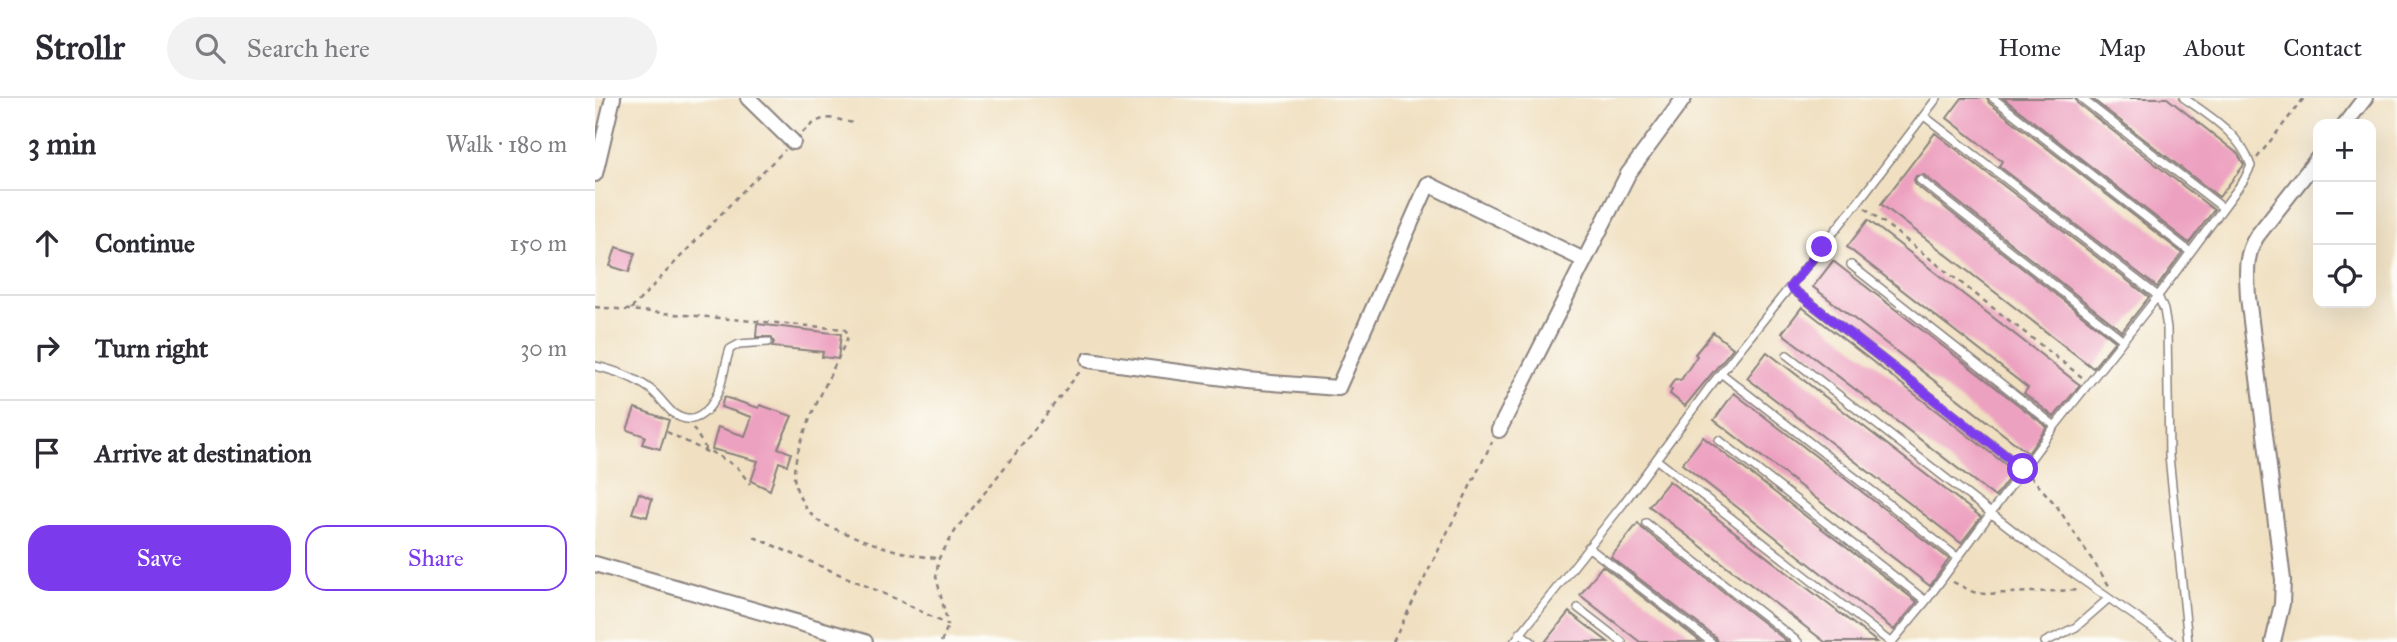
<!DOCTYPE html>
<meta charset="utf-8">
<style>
:root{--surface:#fff;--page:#f2f2f3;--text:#2b2b33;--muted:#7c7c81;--line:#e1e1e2;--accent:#7c3aed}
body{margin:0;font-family:"IM FELL Great Primer",serif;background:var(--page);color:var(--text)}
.controls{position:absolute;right:21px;top:21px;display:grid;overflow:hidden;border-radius:14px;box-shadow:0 7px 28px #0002}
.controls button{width:63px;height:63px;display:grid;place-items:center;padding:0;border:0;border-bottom:2px solid var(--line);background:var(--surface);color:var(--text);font:35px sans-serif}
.stop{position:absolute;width:21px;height:21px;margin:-16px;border:5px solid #7c3aed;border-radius:50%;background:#fff}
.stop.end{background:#7c3aed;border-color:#fff;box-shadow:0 2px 7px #0008}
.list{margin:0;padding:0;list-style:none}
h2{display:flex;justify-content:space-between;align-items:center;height:91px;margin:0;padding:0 28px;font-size:30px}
h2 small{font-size:23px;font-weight:400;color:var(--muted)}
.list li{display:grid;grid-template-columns:46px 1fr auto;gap:21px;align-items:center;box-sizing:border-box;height:105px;padding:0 28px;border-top:2px solid var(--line)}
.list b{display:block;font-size:26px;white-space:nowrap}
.list em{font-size:23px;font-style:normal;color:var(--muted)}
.actions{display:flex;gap:14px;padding:21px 28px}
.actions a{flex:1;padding:16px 0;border:2px solid var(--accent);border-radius:21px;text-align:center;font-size:24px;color:var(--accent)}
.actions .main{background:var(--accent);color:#fff}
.icon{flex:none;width:38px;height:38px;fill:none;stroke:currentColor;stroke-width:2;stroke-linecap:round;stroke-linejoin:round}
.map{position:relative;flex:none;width:1802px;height:544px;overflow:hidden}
header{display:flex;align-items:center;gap:42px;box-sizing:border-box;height:98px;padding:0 35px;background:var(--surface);border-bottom:2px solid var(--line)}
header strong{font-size:33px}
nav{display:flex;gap:38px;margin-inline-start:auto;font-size:24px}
.search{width:490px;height:63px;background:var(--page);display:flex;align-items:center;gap:18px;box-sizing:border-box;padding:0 24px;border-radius:38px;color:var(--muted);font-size:26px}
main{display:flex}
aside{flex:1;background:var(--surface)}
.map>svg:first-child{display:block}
.building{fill:#eda1c0}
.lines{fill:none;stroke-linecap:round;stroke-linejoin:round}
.service-casing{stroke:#89817e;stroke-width:10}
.minor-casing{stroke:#89817e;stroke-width:18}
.path{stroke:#89817e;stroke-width:2.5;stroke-dasharray:5 5;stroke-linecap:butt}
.service{stroke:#fff;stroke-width:7}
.minor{stroke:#fff;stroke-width:14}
.route{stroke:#7c3aed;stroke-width:9}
</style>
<header>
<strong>Strollr</strong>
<div class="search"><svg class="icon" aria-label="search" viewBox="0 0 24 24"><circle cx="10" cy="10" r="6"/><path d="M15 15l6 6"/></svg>Search here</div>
<nav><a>Home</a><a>Map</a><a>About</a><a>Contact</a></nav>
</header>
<main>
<aside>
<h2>3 min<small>Walk · 180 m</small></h2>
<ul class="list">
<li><svg class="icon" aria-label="ahead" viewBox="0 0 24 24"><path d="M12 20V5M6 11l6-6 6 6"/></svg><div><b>Continue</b></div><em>150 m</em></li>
<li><svg class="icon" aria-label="right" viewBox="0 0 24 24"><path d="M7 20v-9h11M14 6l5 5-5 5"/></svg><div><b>Turn right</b></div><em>30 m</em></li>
<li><svg class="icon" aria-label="arrive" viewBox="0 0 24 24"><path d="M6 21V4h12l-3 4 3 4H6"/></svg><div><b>Arrive at destination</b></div></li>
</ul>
<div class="actions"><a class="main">Save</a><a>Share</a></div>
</aside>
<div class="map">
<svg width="1802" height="544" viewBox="0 0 1802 544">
<rect width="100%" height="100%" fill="#fdfcf7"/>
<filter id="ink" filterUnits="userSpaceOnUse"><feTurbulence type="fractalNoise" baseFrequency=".0143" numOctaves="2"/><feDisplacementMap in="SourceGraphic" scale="14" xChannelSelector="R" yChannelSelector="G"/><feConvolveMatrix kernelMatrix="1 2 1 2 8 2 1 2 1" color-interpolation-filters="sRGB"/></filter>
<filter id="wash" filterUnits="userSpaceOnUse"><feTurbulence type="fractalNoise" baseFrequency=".00686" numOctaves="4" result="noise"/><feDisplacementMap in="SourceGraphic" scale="28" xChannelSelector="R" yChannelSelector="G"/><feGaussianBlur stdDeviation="1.57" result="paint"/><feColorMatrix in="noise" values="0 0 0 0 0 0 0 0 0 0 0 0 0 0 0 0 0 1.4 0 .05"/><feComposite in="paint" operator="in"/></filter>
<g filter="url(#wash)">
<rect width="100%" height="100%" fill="#f0e0c1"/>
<g id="blocks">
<path class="building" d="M 1367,0 L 1392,0 L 1394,5 L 1587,155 L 1562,189 L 1404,68 L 1407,63 L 1352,20 Z
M 1408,0 L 1480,0 L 1482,5 L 1619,112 L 1594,145 Z
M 1496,0 L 1572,0 L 1643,56 L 1649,67 L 1624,99 Z
M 1340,35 L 1554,199 L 1527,233 L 1329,77 L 1321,78 L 1319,82 L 1321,87 L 1520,243 L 1498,270 L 1286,106 Z
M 1273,122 L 1485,287 L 1459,319 L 1429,295 L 1433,290 L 1252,149 Z
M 21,149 L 40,155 L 34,174 L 15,168 Z
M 1238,163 L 1452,329 L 1433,355 L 1218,189 Z
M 1207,209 L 1419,373 L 1400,399 L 1187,235 Z
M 162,226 L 246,236 L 243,261 L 227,259 L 228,254 L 177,249 L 179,244 L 176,239 L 161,239 Z
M 1118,234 L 1138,250 L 1090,308 L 1075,296 L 1077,292 L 1074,290 L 1080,281 L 1086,282 L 1102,258 L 1100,256 Z
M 1172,254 L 1386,419 L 1366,445 L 1152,280 Z
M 1139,295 L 1354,461 L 1335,488 L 1119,322 Z
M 129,299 L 164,310 L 165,307 L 197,318 L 183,350 L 196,355 L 192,367 L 184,364 L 175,392 L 156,383 L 163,363 L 117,351 L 123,329 L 150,338 L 157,319 L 126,309 Z
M 40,310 L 74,322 L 65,351 L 47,346 L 50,338 L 32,332 Z
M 1108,339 L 1322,504 L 1299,532 L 1087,366 Z
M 1074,383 L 1282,544 L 1230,544 L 1054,408 Z
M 44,395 L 57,401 L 52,419 L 37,415 Z
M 1043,425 L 1047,430 L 1193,544 L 1122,544 L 1120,539 L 1016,459 Z
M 1007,468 L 1009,469 L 1106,544 L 1045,544 L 985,497 Z
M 974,514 L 1013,544 L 950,544 Z"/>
</g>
</g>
<g filter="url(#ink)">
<use href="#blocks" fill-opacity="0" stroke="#89817e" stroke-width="2"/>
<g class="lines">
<g class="service-casing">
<path id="service" d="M 1398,0 L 1594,153
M 1486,0 L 1628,110
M 1329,18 L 1563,198 L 1569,212 L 1572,230 L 1574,358 L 1593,544
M 1325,82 L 1527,241
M 1256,167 L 1460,328
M 1195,189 L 1428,371
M 1192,257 L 1437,447 L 1577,544
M 0,268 C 18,272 40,280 55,291 C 64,298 70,308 78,315 C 99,331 115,313 123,294 C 129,280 130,265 135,251 L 144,246 L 173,244
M 1127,276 L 1362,459
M 1124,342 L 1331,503
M 1062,362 L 1295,544
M 1051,425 L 1203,544
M 993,449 L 1116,544
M 983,510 L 1027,544
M 925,535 L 937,544
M 919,544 L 1028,406 L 1113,291 L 1263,104 L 1342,0
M 1297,544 L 1331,503 L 1460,328 L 1563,198 L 1649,82 L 1656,68 C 1646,37 1615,18 1589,0
M 1450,544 L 1481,529 L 1513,501"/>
</g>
<g class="minor-casing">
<path id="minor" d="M 153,0 L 198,44
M 1750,26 L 1770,0
M 0,76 L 18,0
M 494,262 L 651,283 L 743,290 L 833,86 L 989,162
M 904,332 L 1033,76 L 1089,0
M 0,466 L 270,544
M 1678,544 L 1687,506 L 1688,482 L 1653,199 C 1652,176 1649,158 1662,138 L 1723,60"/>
</g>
<path class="path" d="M 207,35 C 229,14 235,20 262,26
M 1662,60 L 1709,0
M 1270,110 L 1488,280
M 0,209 L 249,231 L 253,235 L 252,241 C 238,274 198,345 199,378 C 200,397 214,419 230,427 C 266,441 305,458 344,460
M 36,211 L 145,96 L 190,52
M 98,330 L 111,351 L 142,369 L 155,386
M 72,334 L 114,355
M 1435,378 L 1461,407 L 1515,489
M 159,439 L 301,501 L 353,527 L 341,478 L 344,460 L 362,430 L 486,272
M 1358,484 L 1378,494 L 1390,496 L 1485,492
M 346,544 L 353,528
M 798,544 L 897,344"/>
<use href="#service" class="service"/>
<use href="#minor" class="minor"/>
</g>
</g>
<g class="lines" filter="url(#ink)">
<path class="route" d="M 1227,149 L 1195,189 L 1428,371"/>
</g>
</svg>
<div class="controls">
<button>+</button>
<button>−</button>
<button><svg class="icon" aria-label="locate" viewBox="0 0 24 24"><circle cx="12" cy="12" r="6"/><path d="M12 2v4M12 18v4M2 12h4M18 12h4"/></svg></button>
</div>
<div class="stop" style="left:1428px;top:371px"></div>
<div class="stop end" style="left:1227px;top:149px"></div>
</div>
</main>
